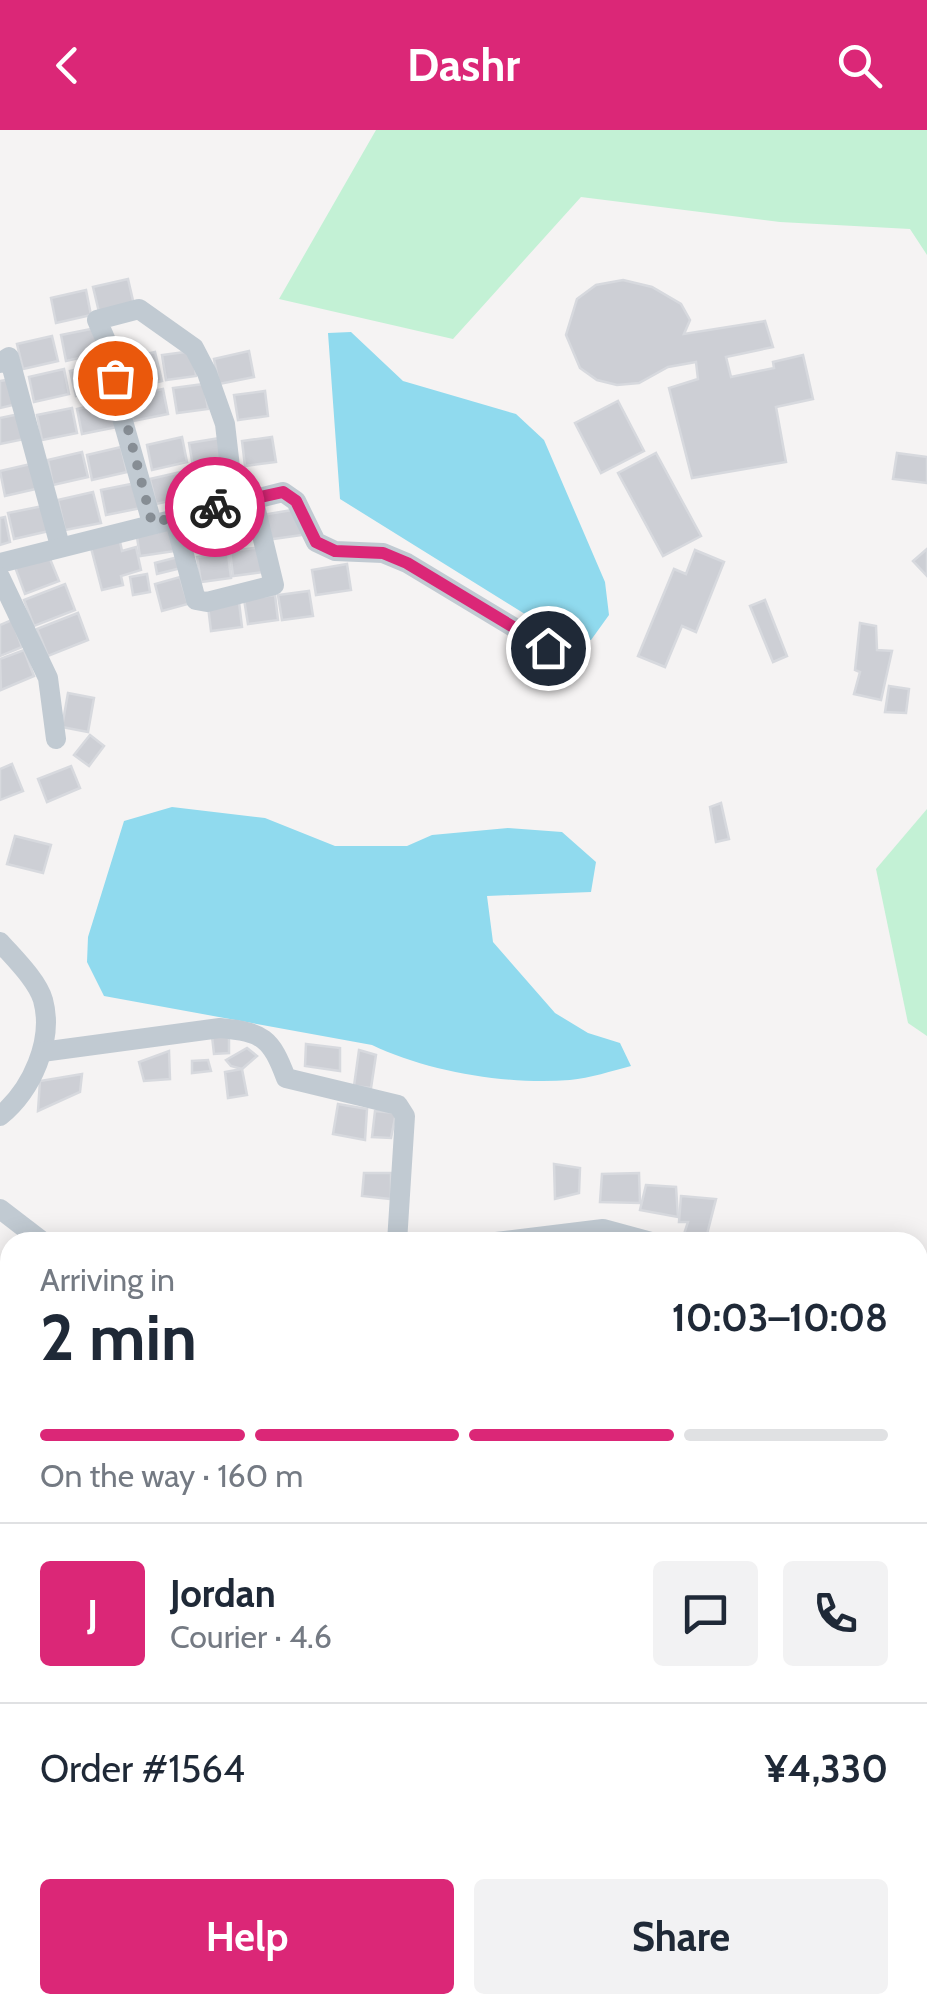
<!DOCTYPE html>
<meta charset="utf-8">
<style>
body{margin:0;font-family:Cabin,sans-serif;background:#f2f2f3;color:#1f2937;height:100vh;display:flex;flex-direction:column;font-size:38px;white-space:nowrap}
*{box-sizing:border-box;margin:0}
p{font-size:32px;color:#747a83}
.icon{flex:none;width:55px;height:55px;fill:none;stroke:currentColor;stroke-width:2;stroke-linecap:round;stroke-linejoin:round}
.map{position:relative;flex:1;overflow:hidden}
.drawer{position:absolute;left:0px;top:1102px;width:928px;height:782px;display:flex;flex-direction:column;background:#fff;border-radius:30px 30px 0 0;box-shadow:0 5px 25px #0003}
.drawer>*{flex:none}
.pin{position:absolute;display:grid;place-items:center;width:85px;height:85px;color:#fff;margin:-42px;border:5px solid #fff;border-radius:50%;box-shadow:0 2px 10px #0007}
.courier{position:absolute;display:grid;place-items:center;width:100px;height:100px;margin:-50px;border:8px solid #db2777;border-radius:50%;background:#fff;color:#222;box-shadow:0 2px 12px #0007}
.summary em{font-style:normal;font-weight:700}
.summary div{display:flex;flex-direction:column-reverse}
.summary{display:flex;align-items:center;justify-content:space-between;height:170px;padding:0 40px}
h1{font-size:65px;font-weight:700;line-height:75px}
.bar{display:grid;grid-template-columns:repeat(4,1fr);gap:15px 10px;align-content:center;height:120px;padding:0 40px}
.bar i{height:12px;border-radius:8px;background:#e0e1e3}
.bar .active{background:#db2777}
.bar p{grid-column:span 4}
.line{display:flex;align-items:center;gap:25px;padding:0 40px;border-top:2px solid #e0e1e3}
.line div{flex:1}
.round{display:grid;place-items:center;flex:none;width:105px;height:105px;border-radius:10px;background:#f2f2f3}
.button{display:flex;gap:20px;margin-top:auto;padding:20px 40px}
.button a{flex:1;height:115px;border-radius:10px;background:#db2777;color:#fff;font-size:40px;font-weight:700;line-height:115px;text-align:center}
.button a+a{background:#f2f2f3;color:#1f2937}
header{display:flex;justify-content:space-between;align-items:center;height:130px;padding:0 40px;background:#db2777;color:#fff;font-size:45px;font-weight:700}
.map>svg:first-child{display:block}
.green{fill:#c3f1d5}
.water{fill:#90daee}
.building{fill:#cdcfd5;stroke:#d7d9de;stroke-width:2.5}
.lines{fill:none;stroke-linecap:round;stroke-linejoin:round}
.minor{stroke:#c1cad2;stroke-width:20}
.done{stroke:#868d94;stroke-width:10;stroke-dasharray:0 18}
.route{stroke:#db2777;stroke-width:12}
</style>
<header><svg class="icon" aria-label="back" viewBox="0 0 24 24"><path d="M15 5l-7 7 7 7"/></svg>Dashr<svg class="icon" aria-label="search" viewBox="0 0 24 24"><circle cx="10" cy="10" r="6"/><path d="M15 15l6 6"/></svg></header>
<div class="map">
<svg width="927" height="1883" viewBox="0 0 927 1883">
<rect width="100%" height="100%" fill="#f5f3f3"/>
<g class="green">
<polygon points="376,0 927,0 927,125 910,99 780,92 581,67 453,209 279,169"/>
<polygon points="927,679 927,906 908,893 876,739"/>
<polygon points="927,1389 927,1883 506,1883 495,1875 918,1875 918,1415"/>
</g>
<g class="water">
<polygon points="351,202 403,251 516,284 544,310 605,452 609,485 591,510 565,509 340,369 328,203"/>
<path d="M172,677L265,688L335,716H407L432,705L508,698L562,702L596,732L591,762L487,766L493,812L555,883L588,903L620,913L631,936C612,941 590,948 570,950C508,955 428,942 372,915L104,866L87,832L88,807L124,691Z"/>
</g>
<g class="building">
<polygon points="128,149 134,175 99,182 93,157"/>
<polygon points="623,150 652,157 681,174 690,190 684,204 765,191 773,217 726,227 731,247 774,238 773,232 803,225 813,269 776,277 786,332 692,348 669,258 698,249 696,232 668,237 639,253 617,255 597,250 580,238 566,205 577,169 596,155"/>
<polygon points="86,160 91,185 56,193 51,168"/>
<polygon points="96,198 101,223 66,231 61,205"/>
<polygon points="52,206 58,231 23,239 17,214"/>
<polygon points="193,221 196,246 166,250 162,225"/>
<polygon points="249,221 254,247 219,254 214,229"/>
<polygon points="155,222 162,251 127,259 120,230"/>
<polygon points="105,233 111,258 76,266 70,241"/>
<polygon points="64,239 69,264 34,272 29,247"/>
<polygon points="12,249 17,274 0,278 0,251"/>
<polygon points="204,254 208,279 177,283 173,258"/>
<polygon points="163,259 168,284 133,291 128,266"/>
<polygon points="265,261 268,286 238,290 234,265"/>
<polygon points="112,271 117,297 82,304 77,279"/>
<polygon points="618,271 644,321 601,343 575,293"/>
<polygon points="72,278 77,303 42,310 37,285"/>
<polygon points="24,283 29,308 0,314 0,288"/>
<polygon points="182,307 187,332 152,340 147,315"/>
<polygon points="272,307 276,332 245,336 242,311"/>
<polygon points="220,308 224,333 193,337 189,313"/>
<polygon points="121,317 127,342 92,350 87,325"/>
<polygon points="82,322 88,347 53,355 48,330"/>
<polygon points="656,323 701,406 663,426 618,343"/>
<polygon points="897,323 927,327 927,353 893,349"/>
<polygon points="35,333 40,358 5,366 0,341"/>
<polygon points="226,339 229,363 198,368 195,343"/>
<polygon points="185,341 191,366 156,374 150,349"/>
<polygon points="136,353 141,378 106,385 101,360"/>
<polygon points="93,362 101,393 65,400 58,370"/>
<polygon points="43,376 49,401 14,409 8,383"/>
<polygon points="251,378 255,404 224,408 221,383"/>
<polygon points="298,379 302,405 266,410 262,385"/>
<polygon points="216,386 219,411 188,415 185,390"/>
<polygon points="5,387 10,412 0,415 0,388"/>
<polygon points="172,395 175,421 140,426 136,401"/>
<polygon points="119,407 122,421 136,417 141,440 121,446 123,455 102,460 90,414"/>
<polygon points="261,417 264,442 233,446 230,421"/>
<polygon points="927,419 927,446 913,431"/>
<polygon points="695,420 724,432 696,502 682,496 665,537 638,526 674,439 686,444"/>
<polygon points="228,423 231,448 201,452 197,427"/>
<polygon points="48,424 59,451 25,464 15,437"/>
<polygon points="178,427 181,438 157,444 155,433"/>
<polygon points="347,434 351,460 316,465 312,440"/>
<polygon points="147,444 150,462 133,465 130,447"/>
<polygon points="180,447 188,474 162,481 155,454"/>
<polygon points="65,454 75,480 34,496 24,470"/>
<polygon points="309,461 313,486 282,490 278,465"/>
<polygon points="275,465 278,490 248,494 244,469"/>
<polygon points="765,470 787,526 773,532 750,476"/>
<polygon points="239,472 242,497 211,501 208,476"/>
<polygon points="78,483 88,510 48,526 37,499"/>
<polygon points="12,490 22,517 0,526 0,495"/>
<polygon points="860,493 876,496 877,520 892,521 881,570 854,564 860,542 855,540"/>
<polygon points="24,520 34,546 1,560 0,529"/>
<polygon points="889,556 909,559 906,583 885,582"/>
<polygon points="68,563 94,568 88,602 62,597"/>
<polygon points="90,605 104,616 89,636 74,625"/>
<polygon points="12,634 23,661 0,670 0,639"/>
<polygon points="71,636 80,658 47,672 38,649"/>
<polygon points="721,673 729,709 716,712 710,677"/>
<polygon points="15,706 51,715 43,743 7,734"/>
<polygon points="229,904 229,923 214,924 212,906"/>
<polygon points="306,914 340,918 340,941 305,936"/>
<polygon points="247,918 257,926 242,939 231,936 226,930"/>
<polygon points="359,920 376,925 371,958 354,956"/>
<polygon points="169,921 170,949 144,951 139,932"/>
<polygon points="208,930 211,941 192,943 192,931"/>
<polygon points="242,939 247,965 228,968 225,942"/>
<polygon points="82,944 80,962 38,981 40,951"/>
<polygon points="338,974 367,979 365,1010 333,1004"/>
<polygon points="375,981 396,983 391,1008 372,1007"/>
<polygon points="554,1034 580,1038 579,1063 555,1069"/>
<polygon points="364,1043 391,1043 391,1069 362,1066"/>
<polygon points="639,1043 640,1073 600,1072 602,1044"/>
<polygon points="646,1055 676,1057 678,1087 640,1080"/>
<polygon points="681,1066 716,1069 705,1112 683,1107 688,1092 679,1092"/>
<polygon points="736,1104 761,1107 760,1112 732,1112"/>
<polygon points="918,1130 927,1131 927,1153 918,1152"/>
<polygon points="918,1192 927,1194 927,1219 918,1217"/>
<polygon points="10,1268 10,1305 8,1305 0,1289 0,1274"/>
<polygon points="363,1875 396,1875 396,1883 361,1883"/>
<polygon points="436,1875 475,1875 471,1883 433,1883"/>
</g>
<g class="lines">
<g class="minor">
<polyline points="0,233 9,227 60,416"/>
<polyline points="174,387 196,470 207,472 274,455 253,368"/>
<polyline points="152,393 117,270 113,227 97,190 139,179 194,218 207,243 225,294 234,372"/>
<polyline points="0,433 283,362 296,371 316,412 335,421 383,423 407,433 548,518"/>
<polyline points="0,447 48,548 56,609"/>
<path d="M0,812C14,828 37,850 43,870C54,910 32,960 0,986"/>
<path d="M42,922L220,898C263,902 271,908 286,948L398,975L405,986L397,1112"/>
<polyline points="0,1079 43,1112"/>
<polyline points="496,1112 603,1099 651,1112"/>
<polyline points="918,1167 927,1169"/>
<polyline points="0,1326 10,1321"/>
<polyline points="0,1634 10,1611"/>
</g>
</g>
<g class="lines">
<polyline class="done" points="115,248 152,393 215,377"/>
<polyline class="route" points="215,377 283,362 296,371 316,412 335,421 383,423 407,433 548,518"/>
</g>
</svg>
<div class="pin" style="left:115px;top:248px;background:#ea580c"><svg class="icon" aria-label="bag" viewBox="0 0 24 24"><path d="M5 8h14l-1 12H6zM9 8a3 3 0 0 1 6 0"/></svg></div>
<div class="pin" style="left:548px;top:518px;background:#1f2937"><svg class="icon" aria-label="home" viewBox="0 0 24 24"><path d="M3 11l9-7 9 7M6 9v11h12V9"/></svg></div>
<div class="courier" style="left:215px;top:377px"><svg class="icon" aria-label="bike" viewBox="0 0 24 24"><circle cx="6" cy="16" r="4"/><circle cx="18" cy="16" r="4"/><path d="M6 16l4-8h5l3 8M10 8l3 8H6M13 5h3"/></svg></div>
<section class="drawer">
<div class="summary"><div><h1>2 min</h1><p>Arriving in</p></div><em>10:03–10:08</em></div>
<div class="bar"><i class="active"></i><i class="active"></i><i class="active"></i><i></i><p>On the way · 160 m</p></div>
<div class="line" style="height:180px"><b class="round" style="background:#db2777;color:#fff">J</b><div><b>Jordan</b><p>Courier · 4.6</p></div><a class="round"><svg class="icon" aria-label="chat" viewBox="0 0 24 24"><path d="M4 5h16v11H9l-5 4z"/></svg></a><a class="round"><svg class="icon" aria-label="phone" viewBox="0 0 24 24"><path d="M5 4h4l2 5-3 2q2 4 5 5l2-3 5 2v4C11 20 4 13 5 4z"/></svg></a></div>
<div class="line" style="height:130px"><div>Order #1564</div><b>¥4,330</b></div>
<div class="button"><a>Help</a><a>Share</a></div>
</section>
</div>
